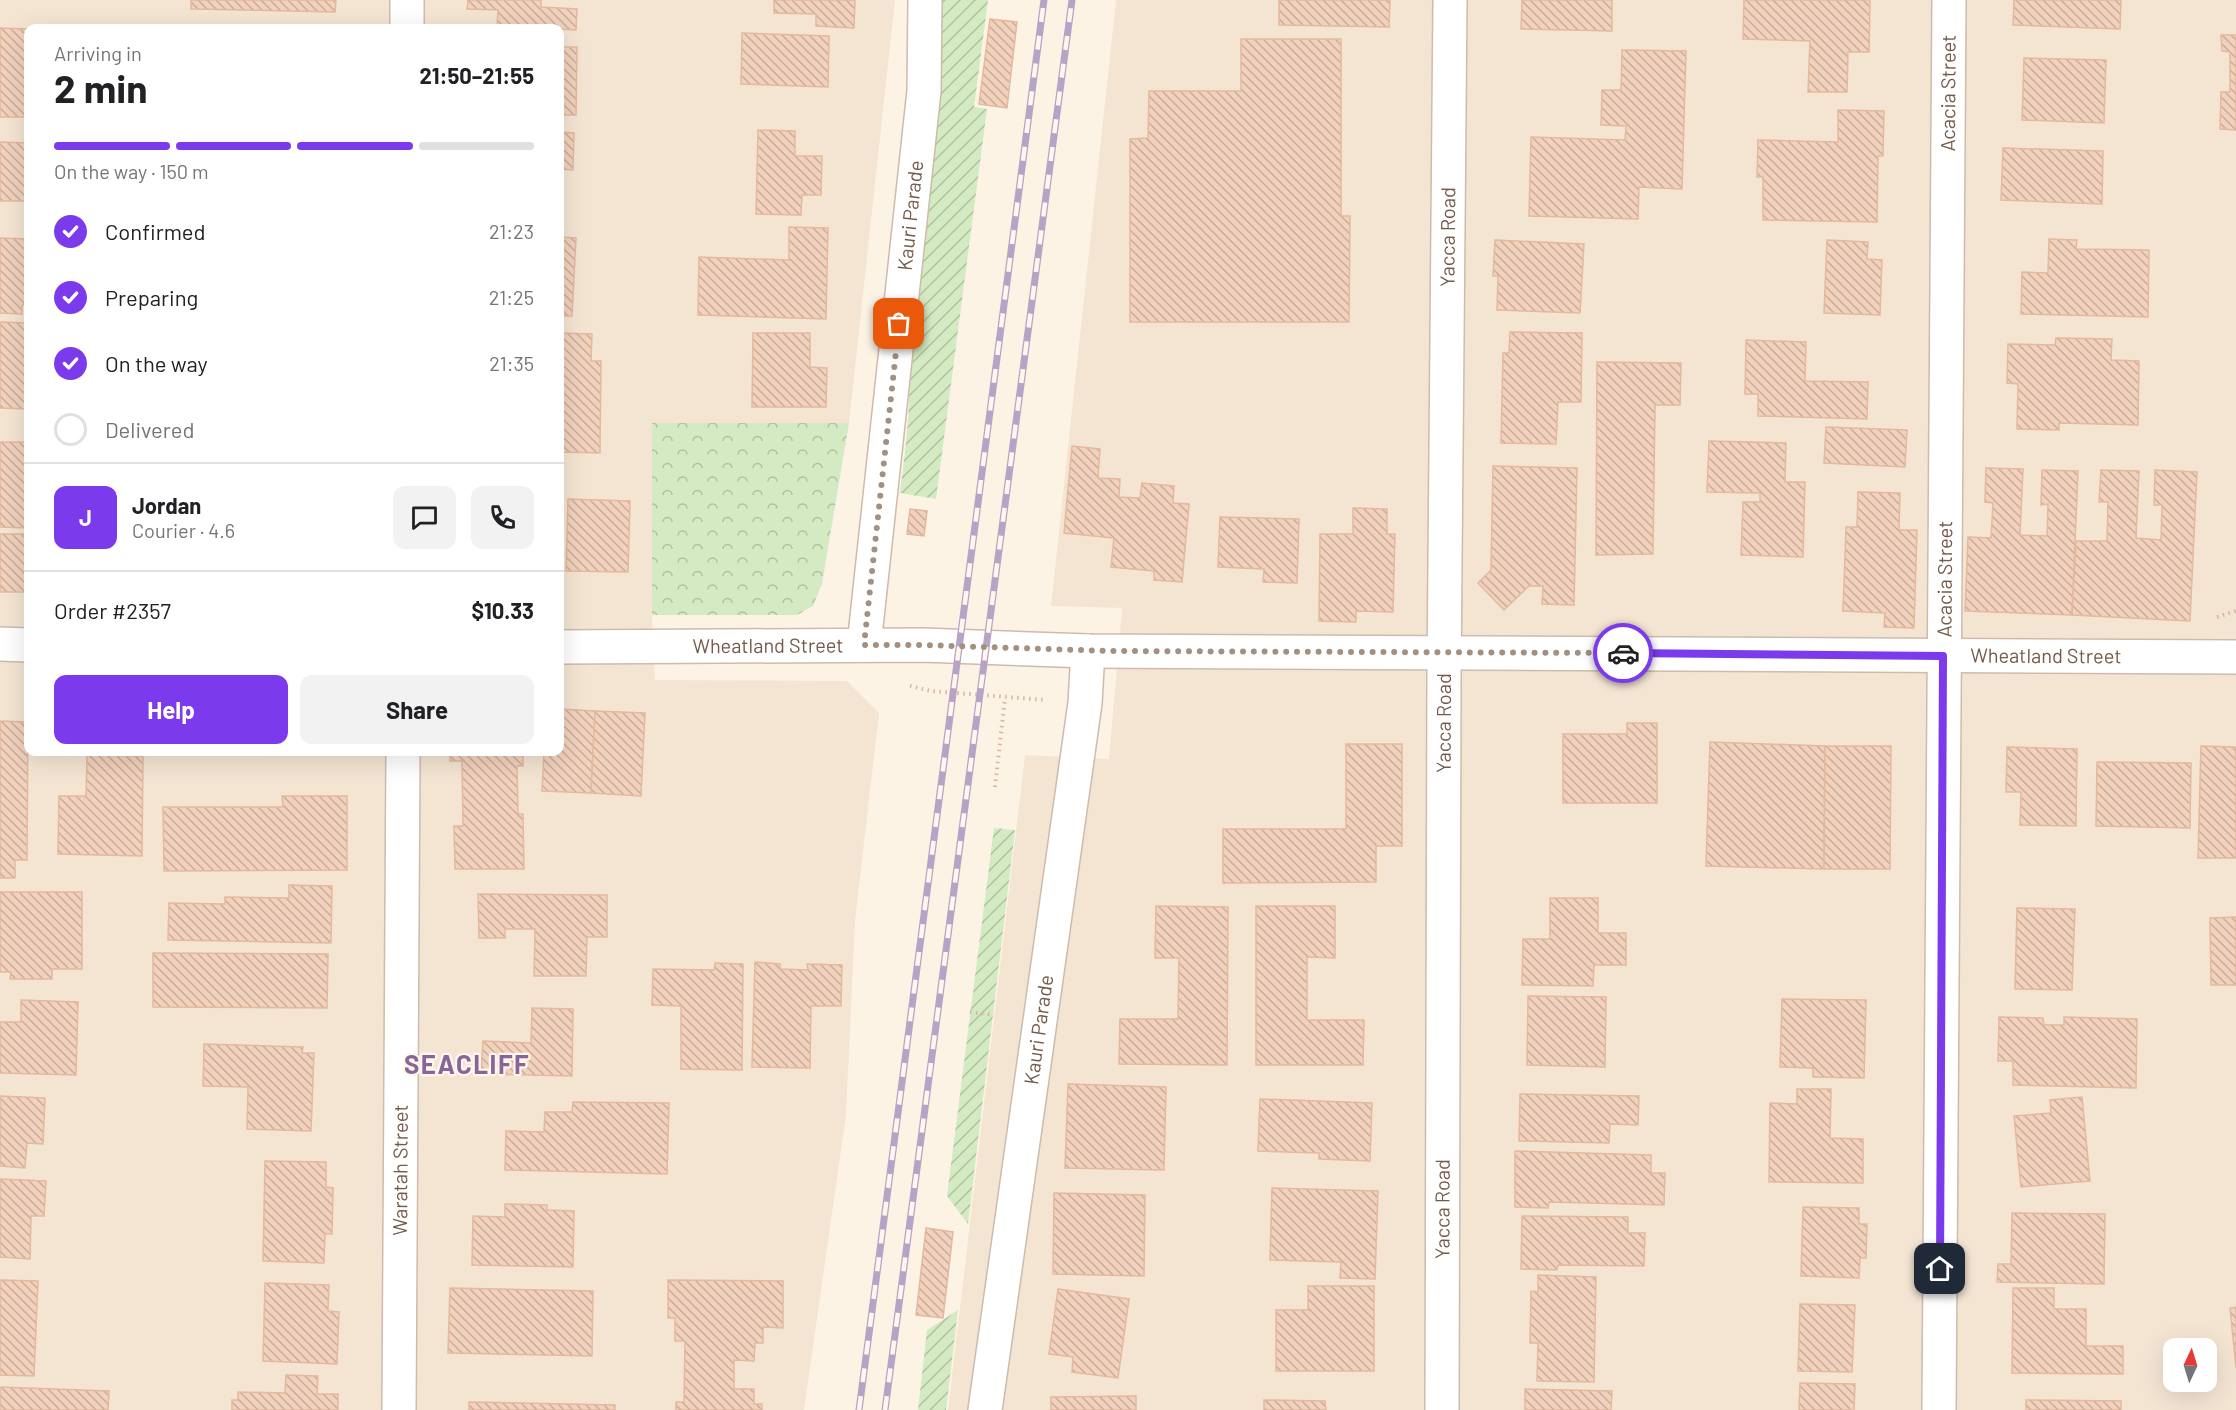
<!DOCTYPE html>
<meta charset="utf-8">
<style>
body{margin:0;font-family:Barlow,sans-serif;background:#f2f2f2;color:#202124;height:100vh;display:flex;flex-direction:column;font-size:22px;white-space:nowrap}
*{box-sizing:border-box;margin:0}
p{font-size:20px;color:#757577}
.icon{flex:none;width:33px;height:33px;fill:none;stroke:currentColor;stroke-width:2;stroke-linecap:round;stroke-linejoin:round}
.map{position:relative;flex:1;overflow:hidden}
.side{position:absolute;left:24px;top:24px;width:540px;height:732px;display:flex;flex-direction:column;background:#fff;border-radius:12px;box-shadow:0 6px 24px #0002}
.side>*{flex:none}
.needle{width:39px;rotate:4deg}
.controls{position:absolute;left:2163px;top:1338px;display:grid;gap:12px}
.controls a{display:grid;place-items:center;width:54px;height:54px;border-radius:12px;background:#fff;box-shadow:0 6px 24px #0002;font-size:30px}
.pin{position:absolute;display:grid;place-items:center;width:51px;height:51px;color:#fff;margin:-26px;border-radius:12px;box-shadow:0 3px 9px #0006}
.courier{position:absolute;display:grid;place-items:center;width:60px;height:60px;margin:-30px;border:4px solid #7c3aed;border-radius:50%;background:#fff;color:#222;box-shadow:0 2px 8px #0007}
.overview em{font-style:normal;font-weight:700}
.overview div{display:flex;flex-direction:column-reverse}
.overview{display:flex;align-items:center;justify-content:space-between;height:102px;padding:0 30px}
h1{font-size:39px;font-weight:700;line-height:45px}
.bar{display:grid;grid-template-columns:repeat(4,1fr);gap:9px 6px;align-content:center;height:72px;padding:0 30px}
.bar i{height:8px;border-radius:4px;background:#e0e0e0}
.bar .selected{background:#7c3aed}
.bar p{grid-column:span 4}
.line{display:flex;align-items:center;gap:15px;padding:0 30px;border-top:2px solid #e0e0e0}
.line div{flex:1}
.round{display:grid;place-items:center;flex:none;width:63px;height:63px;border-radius:12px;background:#f2f2f2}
ol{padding:0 30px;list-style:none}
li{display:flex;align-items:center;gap:18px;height:66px}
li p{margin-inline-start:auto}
li .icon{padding:6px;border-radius:50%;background:#7c3aed;color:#fff;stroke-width:4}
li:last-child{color:#757577}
li i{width:33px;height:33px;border:3px solid #e0e0e0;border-radius:50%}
.cta{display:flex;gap:12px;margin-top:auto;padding:12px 30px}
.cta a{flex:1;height:69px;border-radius:12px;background:#7c3aed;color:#fff;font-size:24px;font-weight:700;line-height:69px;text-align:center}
.cta a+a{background:#f2f2f2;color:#202124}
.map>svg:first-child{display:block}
.residential{fill:#f4e5d3;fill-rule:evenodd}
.park{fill:url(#park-crowns)}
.garden{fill:url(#garden-furrows)}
.building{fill:url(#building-back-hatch);stroke:#e4b99d;stroke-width:1.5}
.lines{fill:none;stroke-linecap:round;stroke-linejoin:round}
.street-casing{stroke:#cebbab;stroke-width:36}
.path{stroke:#d7b5a0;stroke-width:4;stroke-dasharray:1.5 4.5;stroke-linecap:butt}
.street{stroke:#fff;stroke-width:33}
.rail-casing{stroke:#b6a3c6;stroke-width:7}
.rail{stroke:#fff7eb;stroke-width:4.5;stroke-dasharray:14;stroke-linecap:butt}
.done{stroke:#a49080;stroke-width:6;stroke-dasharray:0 10.8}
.route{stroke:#7c3aed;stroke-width:8}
.labels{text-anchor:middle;stroke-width:4.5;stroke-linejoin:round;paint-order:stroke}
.street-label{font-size:20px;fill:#755a4a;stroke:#fff7eb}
.district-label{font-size:26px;font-weight:bold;letter-spacing:1.5px;fill:#886599;stroke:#fff7eb}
</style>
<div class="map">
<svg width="2236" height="1410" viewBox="0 0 2236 1410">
<defs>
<pattern id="park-crowns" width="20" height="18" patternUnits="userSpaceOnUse" patternTransform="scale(1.5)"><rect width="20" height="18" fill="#d3eac3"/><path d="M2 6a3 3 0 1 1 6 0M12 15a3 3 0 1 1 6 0" fill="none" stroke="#b0c1a0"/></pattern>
<pattern id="garden-furrows" width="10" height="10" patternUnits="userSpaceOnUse" patternTransform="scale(1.5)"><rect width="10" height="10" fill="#d3eac3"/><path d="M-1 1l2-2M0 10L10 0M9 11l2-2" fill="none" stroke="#b0c1a0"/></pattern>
<pattern id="building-back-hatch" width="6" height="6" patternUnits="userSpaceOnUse" patternTransform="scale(1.5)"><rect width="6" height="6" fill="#f2d2bd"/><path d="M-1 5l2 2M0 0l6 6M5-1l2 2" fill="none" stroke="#c9ad9c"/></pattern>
</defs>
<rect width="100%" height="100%" fill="#fcf3e5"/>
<g class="residential">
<path d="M0,0H895L849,423H652V614L655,680L847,681L879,713L855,921L846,1115L804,1410H0ZM28,28H560V752H28Z"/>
<path d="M1116,0H2236V1410H948L1025,755L1109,759L1122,608L1051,606ZM2174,1348H2206V1382H2174Z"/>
</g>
<polygon class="park" points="652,423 849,423 822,584 813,606 797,615 652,615"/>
<g class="garden">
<path d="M938,0H988L974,107L987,109L936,499L900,493C906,446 912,401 908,354Z"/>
<polygon points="994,828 1015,830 968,1224 947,1196"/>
<polygon points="958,1310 946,1410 918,1410 927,1330"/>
</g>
<g class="building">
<polygon points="191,0 336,0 335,12 191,9"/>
<polygon points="468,0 541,0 541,7 577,9 576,30 497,26 498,10 467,9"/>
<polygon points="774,0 855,0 854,28 816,26 816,14 774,13"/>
<polygon points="1279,0 1390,0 1389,27 1279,25"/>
<polygon points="1522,0 1612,0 1612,31 1521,29"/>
<polygon points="1744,0 1870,0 1869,52 1848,52 1847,92 1808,92 1810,41 1743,39"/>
<polygon points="2014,0 2121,0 2120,29 2013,25"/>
<polygon points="990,19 1017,22 1007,108 979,104"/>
<polygon points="0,28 28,29 28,117 0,117"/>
<polygon points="742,33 829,36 828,87 741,84"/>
<polygon points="2221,35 2236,35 2236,130 2220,129 2221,92 2230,92 2230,52 2222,51"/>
<polygon points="1241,39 1341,39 1341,216 1350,216 1349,322 1130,322 1130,139 1148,138 1149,91 1241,91"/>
<polygon points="560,47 577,47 576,115 560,115"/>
<polygon points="1622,50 1686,51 1682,189 1639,187 1638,219 1529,216 1531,137 1625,140 1626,126 1601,125 1602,90 1621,90"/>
<polygon points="2024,58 2106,60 2104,123 2022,120"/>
<polygon points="1838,110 1884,111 1883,156 1878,156 1877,222 1763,220 1763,177 1757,177 1758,140 1838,142"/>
<polygon points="758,130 795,131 795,156 822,156 821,195 802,195 801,215 756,214"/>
<polygon points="560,132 574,133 573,170 560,169"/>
<polygon points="0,142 28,143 28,201 0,201"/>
<polygon points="2003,148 2103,151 2102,204 2001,200"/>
<polygon points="789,227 828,228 826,319 698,315 699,257 789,260"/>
<polygon points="560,237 576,238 572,316 560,316"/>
<polygon points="0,238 28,239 28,305 22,305 22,314 0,313"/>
<polygon points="2049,239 2077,240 2076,249 2149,250 2148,317 2021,314 2022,272 2048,273"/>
<polygon points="1495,240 1584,244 1580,313 1497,310 1498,276 1493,276"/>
<polygon points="1827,240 1868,242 1867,259 1882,260 1880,315 1824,313"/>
<polygon points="0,322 28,323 28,409 0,408"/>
<polygon points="1510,332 1582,333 1581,402 1558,402 1556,444 1501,443 1503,353 1509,353"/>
<polygon points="560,333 592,334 591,361 601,361 600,453 560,452"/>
<polygon points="753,333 810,333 810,367 827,368 826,407 752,407"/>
<polygon points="2056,338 2112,339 2111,360 2139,361 2138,425 2059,423 2059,430 2017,429 2018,384 2007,383 2008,344 2055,345"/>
<polygon points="1746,340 1806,342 1805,381 1868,382 1867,419 1758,416 1758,394 1745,394"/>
<polygon points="1597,362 1681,363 1680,405 1655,405 1653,554 1596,555"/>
<polygon points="1826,427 1907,430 1905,467 1824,463"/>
<polygon points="1709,441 1786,443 1785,482 1805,482 1803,557 1741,555 1743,502 1760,502 1760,493 1707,492"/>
<polygon points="0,442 28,442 28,528 0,527"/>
<polygon points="1072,446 1100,449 1098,478 1120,479 1119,497 1140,498 1142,483 1174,486 1173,503 1189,504 1182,582 1154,580 1154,571 1111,567 1114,538 1064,533"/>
<polygon points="1493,466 1577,468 1574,605 1542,604 1543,586 1529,586 1504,610 1478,583 1491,570"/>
<polygon points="1986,468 2023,469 2020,535 2047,536 2048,504 2041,505 2042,470 2078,471 2072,615 1965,611 1968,537 1991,538 1993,503 1985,502"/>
<polygon points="2101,470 2139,471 2136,538 2161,540 2162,505 2154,505 2155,470 2197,472 2190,621 2072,615 2076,541 2107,541 2108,502 2099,502"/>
<polygon points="1858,492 1900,493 1899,530 1917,530 1914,628 1884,627 1885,613 1843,611 1846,527 1857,527"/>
<polygon points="568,499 630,501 628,572 566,571"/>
<polygon points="1353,508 1387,509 1387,534 1395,534 1393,612 1356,611 1356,622 1319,621 1320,534 1353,534"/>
<polygon points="910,509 927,511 924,536 907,534"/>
<polygon points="1220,517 1299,519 1297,583 1263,582 1264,569 1218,567"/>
<rect x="0" y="534" width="28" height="58"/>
<polygon points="560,709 595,711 591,793 542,791 544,752 560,752"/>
<polygon points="595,711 645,713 641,796 591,793"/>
<polygon points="0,721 28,722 27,860 15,860 15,878 0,878"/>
<polygon points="1627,723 1657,723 1657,803 1563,803 1563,734 1627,734"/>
<polygon points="1710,742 1825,746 1824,869 1706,866"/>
<polygon points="1346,744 1402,744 1402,846 1376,846 1376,882 1223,883 1223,829 1346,829"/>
<polygon points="1825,746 1891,746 1890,869 1824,869"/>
<polygon points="2201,746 2236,747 2236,858 2198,858"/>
<polygon points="2007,747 2077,749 2076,826 2020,825 2021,792 2006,792"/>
<polygon points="450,752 523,752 523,766 517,766 518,814 523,814 524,869 455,869 454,826 463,826 462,761 450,761"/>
<polygon points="87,755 143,756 142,856 58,854 59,796 86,796"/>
<polygon points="2097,762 2191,763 2190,828 2096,826"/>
<polygon points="282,796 347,796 347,870 164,871 163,807 283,807"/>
<polygon points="289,885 332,886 331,943 168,940 169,903 225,904 225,897 289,898"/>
<polygon points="0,892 82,892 82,969 52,969 52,979 10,979 11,972 0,972"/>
<polygon points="478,894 607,895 607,937 587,937 586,976 534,976 535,929 505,929 505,938 479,938"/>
<polygon points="1550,898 1598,898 1598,933 1626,933 1626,965 1594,965 1593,986 1522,985 1523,939 1550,939"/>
<polygon points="1156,906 1228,907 1227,1065 1119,1064 1120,1019 1178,1019 1179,958 1155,958"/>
<polygon points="1256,906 1335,906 1335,958 1307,957 1307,1020 1364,1020 1363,1065 1256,1065"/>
<polygon points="2017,908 2075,909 2072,990 2015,989"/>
<polygon points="2236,917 2236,985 2211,985 2210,918"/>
<polygon points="153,953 328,954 327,1008 153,1007"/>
<polygon points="755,962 780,964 780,969 808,970 807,964 842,965 841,1006 811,1006 810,1068 752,1067"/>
<polygon points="715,963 743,964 742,1070 681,1069 681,1006 652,1005 653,969 714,970"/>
<polygon points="1528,996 1606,997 1605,1067 1527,1065"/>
<polygon points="1782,999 1866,1000 1864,1078 1813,1077 1813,1068 1780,1067"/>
<polygon points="21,1000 78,1002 76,1075 0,1073 0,1022 21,1022"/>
<polygon points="532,1008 573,1009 572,1076 481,1074 483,1041 531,1043"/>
<polygon points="1999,1017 2043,1018 2044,1025 2064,1025 2064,1017 2137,1019 2136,1088 2013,1085 2013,1061 1998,1061"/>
<polygon points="204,1044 303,1047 302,1053 314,1053 311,1131 247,1129 248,1087 203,1086"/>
<polygon points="1068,1084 1166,1087 1164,1170 1065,1168"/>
<polygon points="1797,1089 1831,1089 1830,1138 1863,1139 1863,1183 1769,1182 1770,1103 1797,1104"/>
<polygon points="1520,1094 1639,1096 1638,1125 1610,1124 1609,1143 1519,1141"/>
<polygon points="0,1096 45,1098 43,1144 27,1143 25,1168 0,1166"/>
<polygon points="2082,1097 2090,1181 2021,1187 2014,1116 2051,1113 2050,1100"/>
<polygon points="1260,1099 1372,1103 1370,1161 1319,1159 1319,1153 1258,1151"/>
<polygon points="573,1102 669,1103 667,1174 505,1170 506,1131 544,1132 545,1112 572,1112"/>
<polygon points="1515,1151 1651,1155 1651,1173 1665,1173 1664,1205 1549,1202 1548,1208 1515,1207"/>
<polygon points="265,1161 326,1162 326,1187 333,1188 332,1234 325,1234 324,1263 263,1261"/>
<polygon points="0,1179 46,1181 44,1216 31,1216 30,1259 0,1257"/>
<polygon points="1272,1188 1378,1191 1375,1279 1340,1278 1341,1262 1270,1260"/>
<polygon points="1054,1193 1145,1195 1144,1276 1053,1274"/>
<polygon points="505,1204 547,1205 547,1210 574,1211 573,1267 472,1265 473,1216 505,1217"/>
<polygon points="1803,1207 1859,1208 1859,1224 1867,1224 1866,1258 1860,1258 1859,1278 1801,1276"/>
<polygon points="2012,1213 2105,1214 2104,1284 1997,1282 1998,1264 2011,1264"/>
<polygon points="1522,1216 1628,1217 1628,1233 1645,1233 1644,1266 1558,1265 1557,1270 1521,1269"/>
<polygon points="926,1228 953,1232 943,1318 916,1315"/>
<polygon points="1538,1275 1596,1277 1594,1382 1537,1381 1538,1343 1530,1343 1531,1291 1538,1292"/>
<polygon points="0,1280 38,1281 34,1376 0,1375"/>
<polygon points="668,1280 783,1281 783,1328 763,1327 763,1343 755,1343 754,1361 734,1360 734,1389 754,1389 754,1404 762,1404 762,1410 676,1410 676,1402 684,1402 685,1341 675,1341 675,1318 668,1318"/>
<polygon points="265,1283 329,1285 328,1311 339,1312 337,1364 263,1361"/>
<polygon points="1308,1286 1374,1286 1374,1371 1276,1371 1276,1310 1308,1310"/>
<polygon points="450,1288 593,1291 592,1356 448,1353"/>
<polygon points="2013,1288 2054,1288 2054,1309 2086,1309 2086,1346 2123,1346 2123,1374 2012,1373"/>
<polygon points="1058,1289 1129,1299 1118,1378 1072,1372 1073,1357 1049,1354"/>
<polygon points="1800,1304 1855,1305 1852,1372 1798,1371"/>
<polygon points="2236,1307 2236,1368 2230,1308"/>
<polygon points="286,1375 318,1376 317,1394 338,1394 338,1410 232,1410 232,1400 238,1400 238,1392 285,1393"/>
<polygon points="1800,1383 1855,1384 1854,1410 1799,1410"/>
<polygon points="0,1387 109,1391 108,1410 0,1410"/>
<polygon points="1525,1389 1612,1391 1611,1410 1525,1410"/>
<polygon points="1136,1396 1136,1410 1051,1410 1051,1397"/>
<polygon points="1264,1400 1325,1401 1326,1410 1264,1410"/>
<polygon points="2026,1400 2121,1401 2121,1410 2026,1410"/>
<polygon points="469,1402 615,1405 615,1410 469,1410"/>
</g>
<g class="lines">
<defs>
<g id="street">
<polyline points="407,28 407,0"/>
<polyline points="0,644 28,645"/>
<path id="s1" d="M864,645L924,91L925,0"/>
<path id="s2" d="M560,647L922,645L1088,651L2236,657"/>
<path id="s3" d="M399,1410L403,752"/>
<path id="s4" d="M985,1410L1085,703L1088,651"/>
<path id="s5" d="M1442,1410L1444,676L1450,0"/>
<path id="s6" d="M1939,1410L1949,0"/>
</g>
</defs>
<use href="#street" class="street-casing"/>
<g class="path">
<polyline points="2217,617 2236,611"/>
<polyline points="910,686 931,691 1046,700"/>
<polyline points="995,787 1005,698"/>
<polyline points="970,1012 994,1015"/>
</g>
<use href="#street" class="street"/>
<defs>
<g id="rail">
<polyline points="859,1410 1044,0"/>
<polyline points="885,1410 1072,0"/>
</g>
</defs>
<use href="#rail" class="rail-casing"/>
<use href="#rail" class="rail"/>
</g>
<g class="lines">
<polyline class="done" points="899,324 864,645 922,645 1110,651 1623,653"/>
<polyline class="route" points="1623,653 1943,656 1940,1269"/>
</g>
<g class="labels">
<g class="street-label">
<text dy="7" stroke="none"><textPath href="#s6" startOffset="1317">Acacia Street</textPath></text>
<text dy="7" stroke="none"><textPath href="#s1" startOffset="432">Kauri Parade</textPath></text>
<text dy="7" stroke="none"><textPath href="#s5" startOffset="1173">Yacca Road</textPath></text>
<text dy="7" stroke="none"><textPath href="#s6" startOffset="831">Acacia Street</textPath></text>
<text dy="7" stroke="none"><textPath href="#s2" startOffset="208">Wheatland Street</textPath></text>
<text dy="7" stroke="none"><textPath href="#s2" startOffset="1486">Wheatland Street</textPath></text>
<text dy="7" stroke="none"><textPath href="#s5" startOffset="687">Yacca Road</textPath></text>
<text dy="7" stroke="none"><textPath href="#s4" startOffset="384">Kauri Parade</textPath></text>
<text dy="7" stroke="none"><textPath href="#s3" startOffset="240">Waratah Street</textPath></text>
<text dy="7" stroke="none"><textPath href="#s5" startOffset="201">Yacca Road</textPath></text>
</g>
<g class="district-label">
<text x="467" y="1074">SEACLIFF</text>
</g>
</g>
</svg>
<div class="controls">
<a><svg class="needle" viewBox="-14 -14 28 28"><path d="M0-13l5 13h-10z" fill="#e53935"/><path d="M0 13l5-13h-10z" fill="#757577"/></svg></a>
</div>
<div class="pin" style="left:899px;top:324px;background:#ea580c"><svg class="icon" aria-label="bag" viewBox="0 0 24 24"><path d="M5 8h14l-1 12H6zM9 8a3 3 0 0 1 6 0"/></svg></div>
<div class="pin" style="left:1940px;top:1269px;background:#1f2937"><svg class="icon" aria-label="home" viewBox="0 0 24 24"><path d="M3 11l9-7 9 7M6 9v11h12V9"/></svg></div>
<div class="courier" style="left:1623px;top:653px"><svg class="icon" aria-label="car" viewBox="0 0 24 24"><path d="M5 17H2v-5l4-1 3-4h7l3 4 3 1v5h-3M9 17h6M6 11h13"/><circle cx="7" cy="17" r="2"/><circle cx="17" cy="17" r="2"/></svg></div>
<section class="side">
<div class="overview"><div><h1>2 min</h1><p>Arriving in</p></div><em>21:50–21:55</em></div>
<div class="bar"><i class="selected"></i><i class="selected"></i><i class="selected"></i><i></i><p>On the way · 150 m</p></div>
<ol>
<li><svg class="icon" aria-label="check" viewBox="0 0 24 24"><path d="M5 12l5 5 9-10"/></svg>Confirmed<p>21:23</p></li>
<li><svg class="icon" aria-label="check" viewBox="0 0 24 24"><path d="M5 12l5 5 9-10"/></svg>Preparing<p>21:25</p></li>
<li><svg class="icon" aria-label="check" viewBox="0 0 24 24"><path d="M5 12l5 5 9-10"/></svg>On the way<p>21:35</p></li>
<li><i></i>Delivered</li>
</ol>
<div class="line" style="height:108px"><b class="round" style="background:#7c3aed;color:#fff">J</b><div><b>Jordan</b><p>Courier · 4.6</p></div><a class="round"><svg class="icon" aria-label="chat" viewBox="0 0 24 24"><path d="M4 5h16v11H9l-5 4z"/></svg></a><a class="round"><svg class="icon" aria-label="phone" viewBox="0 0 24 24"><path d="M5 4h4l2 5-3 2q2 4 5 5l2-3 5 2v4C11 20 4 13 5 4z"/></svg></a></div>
<div class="line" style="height:78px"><div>Order #2357</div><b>$10.33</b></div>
<div class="cta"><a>Help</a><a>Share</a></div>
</section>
</div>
